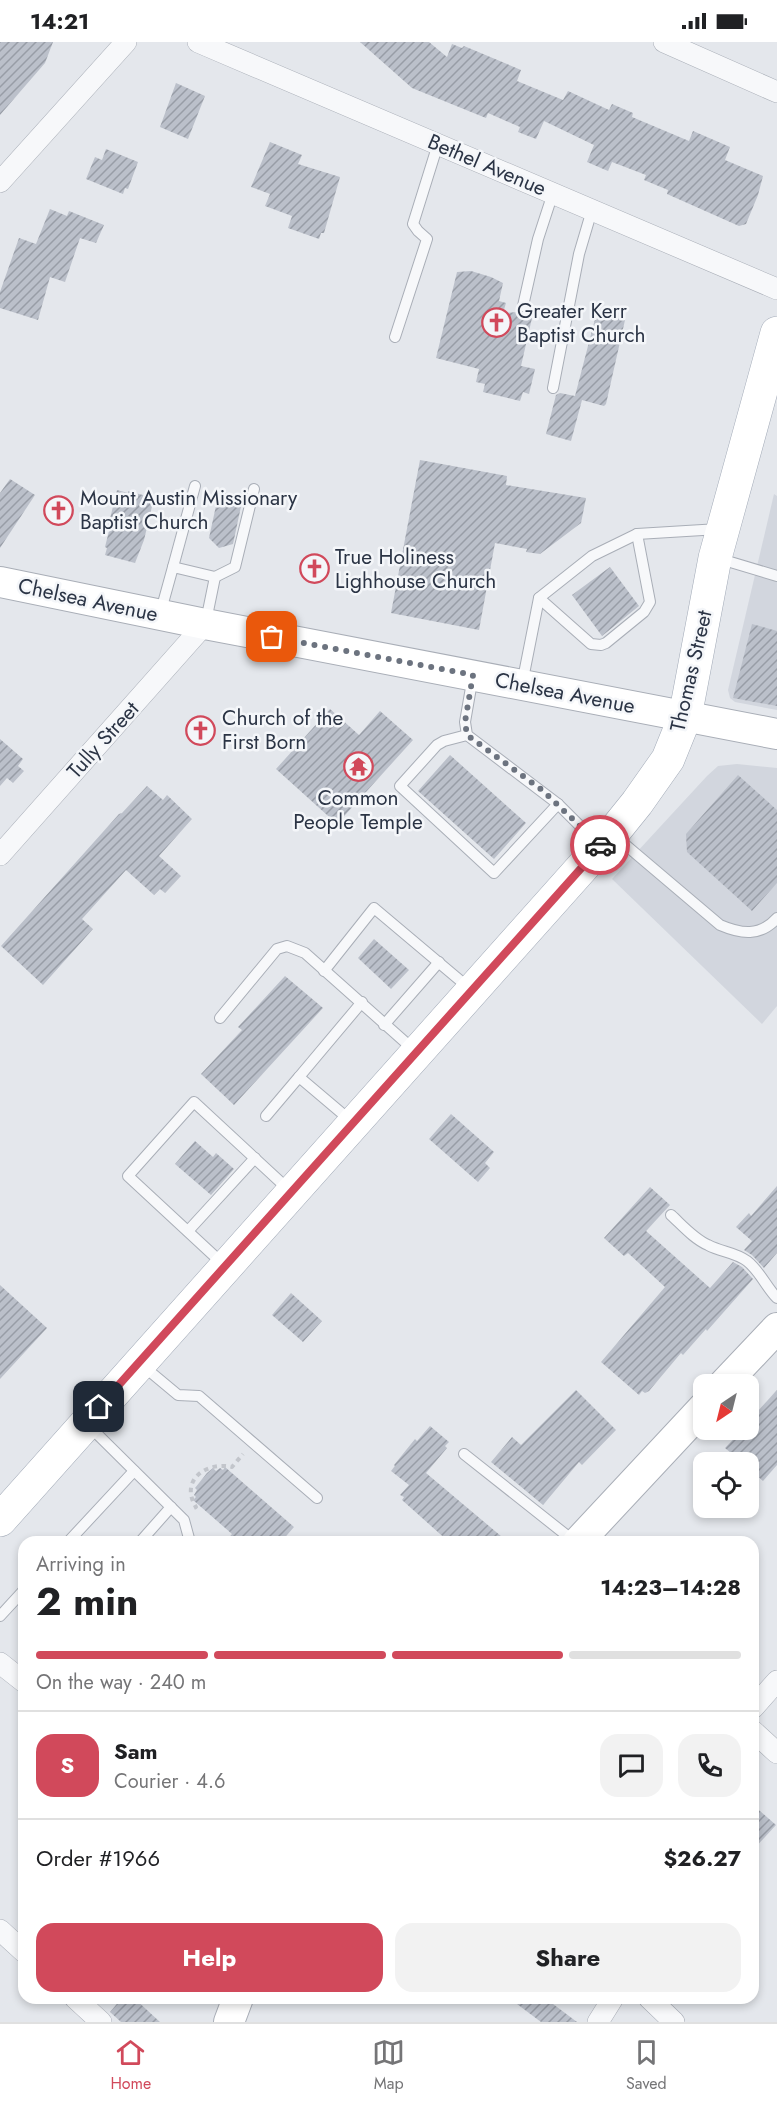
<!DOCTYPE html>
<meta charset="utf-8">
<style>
body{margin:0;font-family:Jost,sans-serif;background:#f2f2f2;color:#202124;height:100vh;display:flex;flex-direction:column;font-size:22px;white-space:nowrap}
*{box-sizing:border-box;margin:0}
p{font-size:20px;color:#757577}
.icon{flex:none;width:33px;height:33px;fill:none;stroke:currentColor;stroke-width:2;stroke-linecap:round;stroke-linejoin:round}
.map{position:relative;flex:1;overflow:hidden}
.panel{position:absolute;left:18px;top:1494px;width:741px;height:468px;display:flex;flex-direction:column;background:#fff;border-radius:18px;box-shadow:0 3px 9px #0003}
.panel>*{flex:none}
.needle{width:39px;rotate:215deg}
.buttons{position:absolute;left:693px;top:1332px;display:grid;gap:12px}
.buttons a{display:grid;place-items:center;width:66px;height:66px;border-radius:12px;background:#fff;box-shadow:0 3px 9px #0003;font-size:30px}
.pin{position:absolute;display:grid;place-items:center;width:51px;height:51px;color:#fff;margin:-26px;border-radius:12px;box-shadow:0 3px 9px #0006}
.courier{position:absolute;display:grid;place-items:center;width:60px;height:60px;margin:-30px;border:4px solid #d1495b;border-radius:50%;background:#fff;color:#222;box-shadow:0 2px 8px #0007}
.headline em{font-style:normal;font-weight:700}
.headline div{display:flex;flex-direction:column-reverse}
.headline{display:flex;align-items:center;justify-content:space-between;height:102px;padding:0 18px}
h1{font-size:39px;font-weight:700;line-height:45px}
.bar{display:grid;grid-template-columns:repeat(4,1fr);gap:9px 6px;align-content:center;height:72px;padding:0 18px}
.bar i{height:8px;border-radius:4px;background:#e0e0e0}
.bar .current{background:#d1495b}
.bar p{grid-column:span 4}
.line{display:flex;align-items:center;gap:15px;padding:0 18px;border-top:2px solid #e0e0e0}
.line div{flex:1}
.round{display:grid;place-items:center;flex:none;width:63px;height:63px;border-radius:18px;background:#f2f2f2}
.button{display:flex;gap:12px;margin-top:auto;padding:12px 18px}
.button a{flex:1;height:69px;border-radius:18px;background:#d1495b;color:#fff;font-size:24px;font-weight:700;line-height:69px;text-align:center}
.button a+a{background:#f2f2f2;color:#202124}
.status{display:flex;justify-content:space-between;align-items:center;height:42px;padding:0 30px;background:#fff;direction:ltr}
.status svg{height:16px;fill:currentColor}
.dock{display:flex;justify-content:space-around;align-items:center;height:84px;border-top:2px solid #e0e0e0;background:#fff;font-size:16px;color:#757577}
.dock a{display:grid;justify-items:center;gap:3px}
.dock .current{color:#d1495b}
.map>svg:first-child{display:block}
.built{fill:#d2d6de}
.building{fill:url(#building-hatch)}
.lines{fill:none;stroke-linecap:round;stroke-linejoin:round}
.lane-casing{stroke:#a9aeb7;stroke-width:12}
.street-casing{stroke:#a9aeb7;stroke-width:22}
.secondary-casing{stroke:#a9aeb7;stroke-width:32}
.primary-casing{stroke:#a3abb8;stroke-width:34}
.path{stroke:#c2c5cb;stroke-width:4;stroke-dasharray:4.5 4.5;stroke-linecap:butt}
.lane{stroke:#f7f8fa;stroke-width:10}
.street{stroke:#f7f8fa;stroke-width:21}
.secondary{stroke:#fff;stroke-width:30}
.primary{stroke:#fff;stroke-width:33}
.done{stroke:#6c737f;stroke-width:6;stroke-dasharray:0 10.8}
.route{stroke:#d1495b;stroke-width:8}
.labels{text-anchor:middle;stroke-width:5;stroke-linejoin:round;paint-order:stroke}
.street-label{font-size:21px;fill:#2b3445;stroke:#f4f6f9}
.poi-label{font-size:21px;fill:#2b3445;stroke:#f4f6f9;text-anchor:start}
</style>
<div class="status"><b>14:21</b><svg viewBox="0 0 49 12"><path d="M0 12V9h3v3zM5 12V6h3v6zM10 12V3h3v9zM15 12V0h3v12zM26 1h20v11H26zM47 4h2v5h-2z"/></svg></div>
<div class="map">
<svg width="777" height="1980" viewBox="0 0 777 1980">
<defs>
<pattern id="building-hatch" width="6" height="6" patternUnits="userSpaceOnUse" patternTransform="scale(1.5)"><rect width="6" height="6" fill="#bbc0ca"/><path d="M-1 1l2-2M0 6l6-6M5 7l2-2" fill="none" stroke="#989da6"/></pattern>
</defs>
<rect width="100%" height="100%" fill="#e4e7ec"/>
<g class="built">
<polygon points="774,452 777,454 777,668 735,660 730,656 728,648"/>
<polygon points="737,722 777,726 777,964 762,982 612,837 707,734 718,724"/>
</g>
<g class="building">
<polygon points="0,0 53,0 45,21 0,73"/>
<polygon points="360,0 429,0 447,15 452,2 462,6 464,4 521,28 517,39 563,58 568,49 609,68 612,62 633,71 632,75 689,99 693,89 730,105 725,118 763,134 758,153 746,182 739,184 667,152 668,148 644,138 646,133 612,120 608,129 587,120 594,103 544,79 536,97 518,90 520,85 488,71 486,76 476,72 412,46"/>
<polygon points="176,41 205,54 188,97 160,85"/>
<polygon points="270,100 302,113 298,122 340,135 324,191 321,191 319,197 288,186 292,174 265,164 270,152 251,145"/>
<polygon points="106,107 138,120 128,147 125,146 123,152 86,137 95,115 102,118"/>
<polygon points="50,167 67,174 69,169 104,183 96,201 80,196 65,240 50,235 38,278 0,266 0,250 19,196 36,202"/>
<polygon points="471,229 491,235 503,241 499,259 506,261 503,271 518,270 532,276 521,324 535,327 529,352 523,350 520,359 483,350 485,342 476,340 479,327 436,316 457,230"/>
<polygon points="599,272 625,278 606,362 604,364 582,358 571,399 546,392 556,353 560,351 575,354 595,277 597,278"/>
<polygon points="420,418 507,434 506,443 586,456 581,481 540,512 526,510 527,507 495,501 479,588 391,571"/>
<polygon points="10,437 35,453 0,506 0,451"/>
<polygon points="117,448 128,451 128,449 154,456 144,498 135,521 105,513 107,506 105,505 109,489 107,489"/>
<polygon points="219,450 243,455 233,502 219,506 209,496"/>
<polygon points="610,525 639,564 602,594 572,553"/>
<polygon points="752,582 777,589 777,664 733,656"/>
<polygon points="330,667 359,693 380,669 413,698 337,782 276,727"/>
<polygon points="0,697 23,717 18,724 24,729 13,741 7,736 0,744"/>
<polygon points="450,713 526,781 494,817 418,749"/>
<polygon points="738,733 777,768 777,841 752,869 687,810 686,792"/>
<polygon points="147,744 163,758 167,753 192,777 159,814 181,834 165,851 160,847 154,853 126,828 82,877 93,887 43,943 1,904 119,772 122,771"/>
<polygon points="374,897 409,928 391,947 358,916"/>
<polygon points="285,934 323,966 234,1063 201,1032 242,988 238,985"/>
<polygon points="451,1072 494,1110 485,1121 490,1126 478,1140 429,1097"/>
<polygon points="195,1099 213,1115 216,1111 234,1127 211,1153 175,1122"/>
<polygon points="777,1144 777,1211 764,1226 752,1213 744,1208 752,1199 736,1185 749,1171 751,1174"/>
<polygon points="650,1145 670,1163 646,1189 710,1246 733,1220 742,1225 753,1237 707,1289 706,1287 683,1313 681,1311 649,1349 645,1351 642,1349 639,1353 601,1320 665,1245 628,1211 624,1214 604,1196"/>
<polygon points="0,1243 47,1286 0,1337"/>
<polygon points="291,1251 322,1279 303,1300 272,1273"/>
<polygon points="576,1348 616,1388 582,1423 579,1420 543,1463 491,1420 512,1395 521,1403"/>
<polygon points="777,1348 777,1423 763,1439 748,1426 748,1420 742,1420 725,1406 742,1388 748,1388 748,1380"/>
<polygon points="430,1384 449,1400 445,1404 447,1406 426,1431 508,1500 449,1500 402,1458 404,1455 400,1453 409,1443 391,1429 395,1424 394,1423 415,1397 417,1399"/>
<polygon points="225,1425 294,1485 281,1500 225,1500 232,1492 193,1458 196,1455 194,1453 197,1448 195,1446 207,1431 213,1426 216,1429 220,1426 223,1428"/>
<polygon points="753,1763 776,1783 753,1808"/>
<polygon points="122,1956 134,1956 160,1980 121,1980 110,1970"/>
<polygon points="509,1956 545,1956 577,1980 541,1980"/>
</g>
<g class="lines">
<defs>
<g id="lane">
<polyline points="523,264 538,197 553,151"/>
<polyline points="395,295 427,197 418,189 413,182 438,102"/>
<polyline points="553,346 579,212 592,168"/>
<polyline points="717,516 777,534"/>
<polyline points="173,525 195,444"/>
<polyline points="215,535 235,525 254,447"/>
<polyline points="539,556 591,602 601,603 606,601 644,570 650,560 637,492"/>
<polyline points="160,572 173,525 215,535 206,579"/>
<polyline points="473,634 465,680 467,693 558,762 598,802"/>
<polyline points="522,642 539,556 592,514 637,492 719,487"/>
<polyline points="467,693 444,699 437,703 400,744 494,831 558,762"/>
<path d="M615,794L720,883C741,892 760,895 777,876"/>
<polyline points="324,929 374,866 469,946"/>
<polyline points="220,976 277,907 287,904 305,911 414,1008"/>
<polyline points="384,983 439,920"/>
<polyline points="299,1035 362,960"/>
<polyline points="266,1074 299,1035 351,1079"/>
<path d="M671,1173C682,1183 694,1197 708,1203C721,1210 735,1210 747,1219C760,1229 766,1245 777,1256"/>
<polyline points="188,1189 255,1116"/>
<polyline points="224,1223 128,1134 194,1060 289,1148"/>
<polyline points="142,1323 178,1353 199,1354 317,1456"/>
<polyline points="88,1383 184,1478 190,1500"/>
<polyline points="464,1412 575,1500"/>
<polyline points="68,1500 134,1429"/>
<polyline points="140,1500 171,1465"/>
<polyline points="0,1574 24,1548"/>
</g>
<g id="street">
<polyline points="198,0 777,247"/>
<polyline points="664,0 777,50"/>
<polyline points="0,140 126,0"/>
<polyline points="0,813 205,582"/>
<polyline points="0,1621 24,1640"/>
<polyline points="753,1666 777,1639"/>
<polyline points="753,1689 777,1711"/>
<polyline points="0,1888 24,1910"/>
<polyline points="75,1956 101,1980"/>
<polyline points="649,1956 674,1980"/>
<polyline points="598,1980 613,1956"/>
</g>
<g id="secondary">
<polyline points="0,540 205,582 777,692"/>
<polyline points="724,1342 777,1286"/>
<polyline points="578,1500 704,1365"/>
<polyline points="229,1980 238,1956"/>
</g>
<polyline id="primary" points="0,1478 612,792 637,761 668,717 685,675 715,516 777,291"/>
</defs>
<use href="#lane" class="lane-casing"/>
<use href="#street" class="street-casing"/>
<use href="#secondary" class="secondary-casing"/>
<use href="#primary" class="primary-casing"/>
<path class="path" d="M194,1466L196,1465C179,1438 207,1419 232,1425L243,1412"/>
<use href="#lane" class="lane"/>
<use href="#street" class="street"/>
<use href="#secondary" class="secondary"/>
<use href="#primary" class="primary"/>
</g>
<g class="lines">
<polyline class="done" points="272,595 473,633 465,680 467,693 542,748 600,803"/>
<polyline class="route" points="99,1365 601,804 600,803"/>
</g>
<defs>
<symbol id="church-ring" viewBox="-11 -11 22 22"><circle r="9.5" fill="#f4f6f9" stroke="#d1495b" stroke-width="1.5"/><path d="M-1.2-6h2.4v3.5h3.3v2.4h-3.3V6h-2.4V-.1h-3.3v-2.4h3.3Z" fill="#d1495b"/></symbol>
<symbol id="temple-ring" viewBox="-11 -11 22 22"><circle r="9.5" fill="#f4f6f9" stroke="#d1495b" stroke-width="1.5"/><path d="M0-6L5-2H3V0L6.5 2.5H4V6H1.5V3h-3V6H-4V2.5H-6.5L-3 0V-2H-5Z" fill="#d1495b"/></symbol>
</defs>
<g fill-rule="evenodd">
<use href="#church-ring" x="480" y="264" width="33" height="33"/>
<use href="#church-ring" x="42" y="452" width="33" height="33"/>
<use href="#church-ring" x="298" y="510" width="33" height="33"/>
<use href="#church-ring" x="184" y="672" width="33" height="33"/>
<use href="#temple-ring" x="342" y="708" width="33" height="33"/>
</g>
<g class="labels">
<g class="street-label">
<text transform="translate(487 123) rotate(23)" y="7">Bethel Avenue</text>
<text transform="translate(88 558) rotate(12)" y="7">Chelsea Avenue</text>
<text transform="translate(691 629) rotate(-77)" y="7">Thomas Street</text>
<text transform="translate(565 651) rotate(11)" y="7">Chelsea Avenue</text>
<text transform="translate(103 698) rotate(-48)" y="7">Tully Street</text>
</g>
<g class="poi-label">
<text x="517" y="276">Greater Kerr<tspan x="517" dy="24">Baptist Church</tspan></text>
<text x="80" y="463">Mount Austin Missionary<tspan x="80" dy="24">Baptist Church</tspan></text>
<text x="335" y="522">True Holiness<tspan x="335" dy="24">Lighhouse Church</tspan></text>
<text x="222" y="683">Church of the<tspan x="222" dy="24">First Born</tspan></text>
<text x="358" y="763" text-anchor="middle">Common<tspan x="358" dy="24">People Temple</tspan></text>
</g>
</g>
</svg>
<div class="buttons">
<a><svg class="needle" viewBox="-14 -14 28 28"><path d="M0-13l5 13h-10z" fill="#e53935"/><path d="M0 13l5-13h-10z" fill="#757577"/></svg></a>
<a><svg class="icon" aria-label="locate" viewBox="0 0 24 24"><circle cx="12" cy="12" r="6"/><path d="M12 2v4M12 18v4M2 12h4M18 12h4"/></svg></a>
</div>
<div class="pin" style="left:272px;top:595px;background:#ea580c"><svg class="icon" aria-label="bag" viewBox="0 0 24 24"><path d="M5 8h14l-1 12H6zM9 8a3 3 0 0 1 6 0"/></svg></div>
<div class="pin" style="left:99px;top:1365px;background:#1f2937"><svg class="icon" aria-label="home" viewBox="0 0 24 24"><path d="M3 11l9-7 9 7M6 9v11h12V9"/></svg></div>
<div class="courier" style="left:600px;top:803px"><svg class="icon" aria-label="car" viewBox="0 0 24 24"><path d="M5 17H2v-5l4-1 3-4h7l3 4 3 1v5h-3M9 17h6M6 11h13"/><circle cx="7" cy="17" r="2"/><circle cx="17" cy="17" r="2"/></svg></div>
<section class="panel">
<div class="headline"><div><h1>2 min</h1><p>Arriving in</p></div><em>14:23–14:28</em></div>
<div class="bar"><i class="current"></i><i class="current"></i><i class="current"></i><i></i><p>On the way · 240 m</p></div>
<div class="line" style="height:108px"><b class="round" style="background:#d1495b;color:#fff">S</b><div><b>Sam</b><p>Courier · 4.6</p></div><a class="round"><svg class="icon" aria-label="chat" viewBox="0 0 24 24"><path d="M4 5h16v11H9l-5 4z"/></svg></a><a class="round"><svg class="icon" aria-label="phone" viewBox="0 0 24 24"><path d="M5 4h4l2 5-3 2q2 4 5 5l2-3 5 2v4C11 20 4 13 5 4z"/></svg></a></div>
<div class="line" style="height:78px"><div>Order #1966</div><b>$26.27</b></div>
<div class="button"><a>Help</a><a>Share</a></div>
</section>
</div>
<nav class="dock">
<a class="current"><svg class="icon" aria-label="home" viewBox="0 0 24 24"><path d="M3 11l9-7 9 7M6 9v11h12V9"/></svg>Home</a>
<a><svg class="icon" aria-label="map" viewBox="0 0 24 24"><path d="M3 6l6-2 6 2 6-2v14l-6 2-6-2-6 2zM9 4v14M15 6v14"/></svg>Map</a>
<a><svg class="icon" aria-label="saved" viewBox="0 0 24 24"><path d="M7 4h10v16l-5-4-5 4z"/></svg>Saved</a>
</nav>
